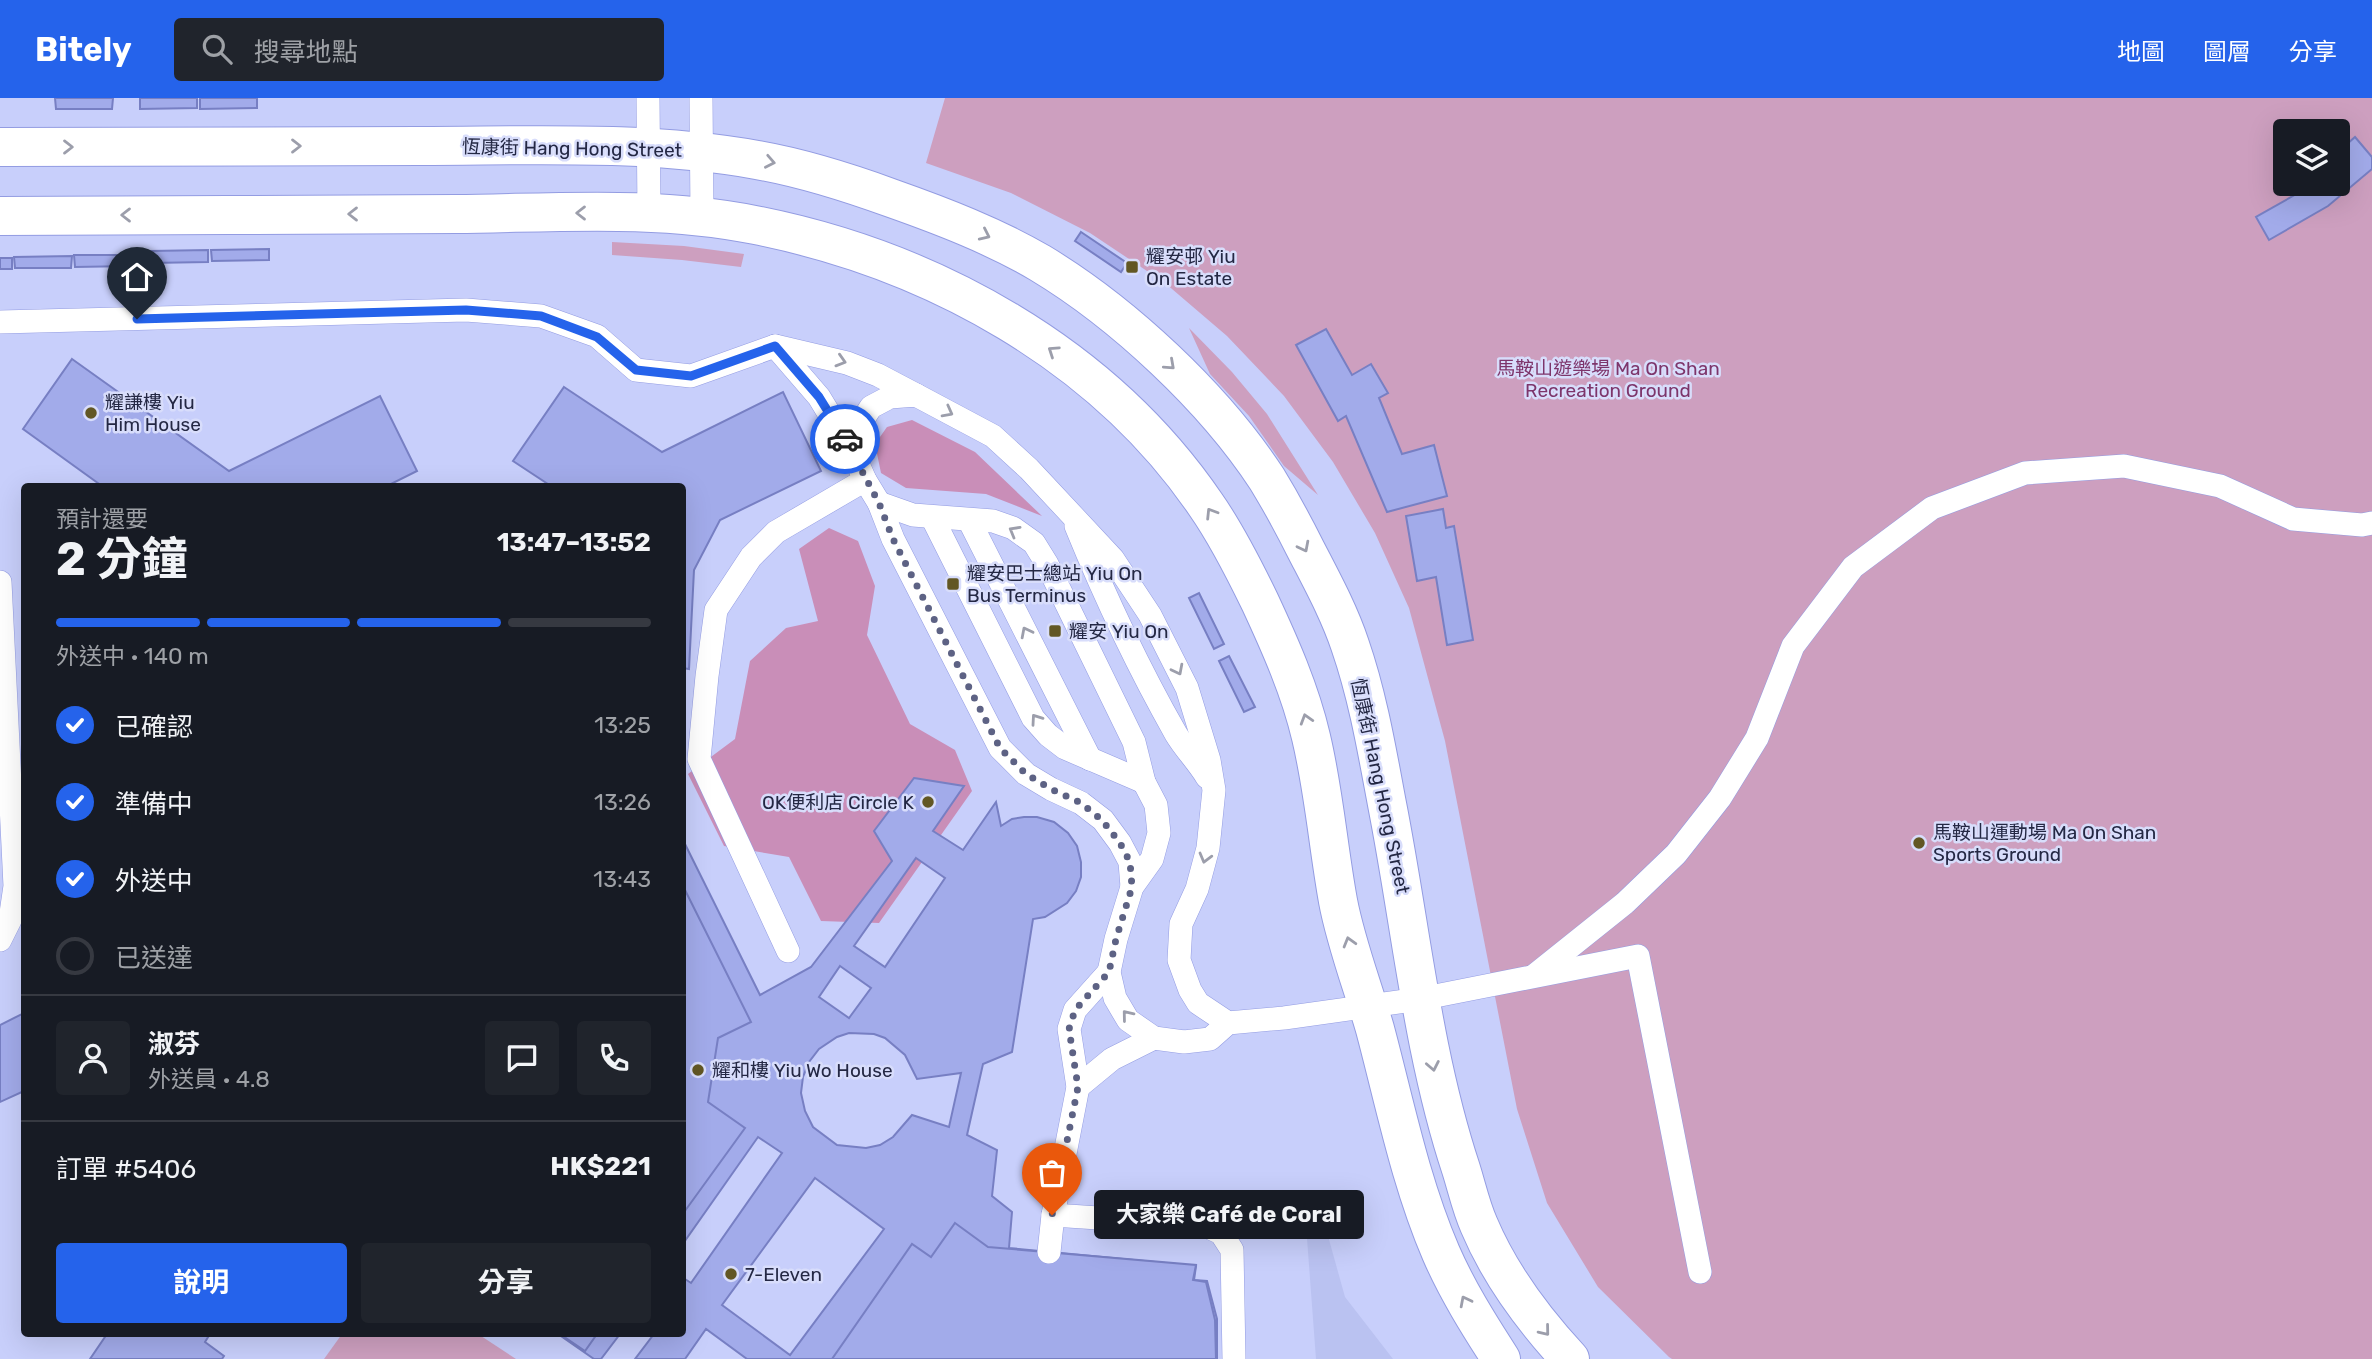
<!DOCTYPE html>
<html lang="zh-TW">
<meta charset="utf-8">
<style>
body{margin:0;font-family:Rubik,"Noto Sans TC",sans-serif;background:#20242c;color:#f1f3f6;height:100vh;display:flex;flex-direction:column;font-size:26px;white-space:nowrap}
*{box-sizing:border-box;margin:0}
p{font-size:23px;color:#9ea1a6}
.icon{flex:none;width:38px;height:38px;fill:none;stroke:currentColor;stroke-width:2;stroke-linecap:round;stroke-linejoin:round}
.map{position:relative;flex:1;overflow:hidden}
.details{position:absolute;left:21px;top:385px;width:665px;height:854px;display:flex;flex-direction:column;background:#171b24;border-radius:7px;box-shadow:0 7px 28px #0002}
.details>*{flex:none}
.tools{position:absolute;left:2273px;top:21px;display:grid;gap:14px}
.tools a{display:grid;place-items:center;width:77px;height:77px;border-radius:7px;background:#171b24;box-shadow:0 7px 28px #0002;font-size:35px}
.pin{position:absolute;display:grid;place-items:center;width:60px;height:60px;color:#fff;margin:-72px -30px;border-radius:50% 50% 50% 0;rotate:-45deg;box-shadow:0 0 7px #0007}
.pin .icon{rotate:45deg}
.courier{position:absolute;display:grid;place-items:center;width:70px;height:70px;margin:-35px;border:5px solid #2563eb;border-radius:50%;background:#fff;color:#222;box-shadow:0 2px 9px #0007}
.bubble{position:absolute;height:49px;border-radius:7px;background:#171b24;box-shadow:0 7px 28px #0002;font-size:23px;font-weight:700;line-height:49px;text-align:center}
.head em{font-style:normal;font-weight:700}
.head div{display:flex;flex-direction:column-reverse}
.head{display:flex;align-items:center;justify-content:space-between;height:119px;padding:0 35px}
h1{font-size:46px;font-weight:700;line-height:52px}
.bar{display:grid;grid-template-columns:repeat(4,1fr);gap:10px 7px;align-content:center;height:84px;padding:0 35px}
.bar i{height:9px;border-radius:5px;background:#363941}
.bar .on{background:#2563eb}
.bar p{grid-column:span 4}
.line{display:flex;align-items:center;gap:18px;padding:0 35px;border-top:2px solid #363941}
.line div{flex:1}
.round{display:grid;place-items:center;flex:none;width:74px;height:74px;border-radius:7px;background:#20242c}
ol{padding:0 35px;list-style:none}
li{display:flex;align-items:center;gap:21px;height:77px}
li p{margin-inline-start:auto}
li .icon{padding:7px;border-radius:50%;background:#2563eb;color:#fff;stroke-width:4}
li:last-child{color:#9ea1a6}
li i{width:38px;height:38px;border:4px solid #363941;border-radius:50%}
.cta{display:flex;gap:14px;margin-top:auto;padding:14px 35px}
.cta a{flex:1;height:80px;border-radius:7px;background:#2563eb;color:#fff;font-size:28px;font-weight:700;line-height:80px;text-align:center}
.cta a+a{background:#20242c;color:#f1f3f6}
header{display:flex;align-items:center;gap:42px;box-sizing:border-box;height:98px;padding:0 35px;background:#2563eb;color:#fff}
header strong{font-size:33px}
nav{display:flex;gap:38px;margin-inline-start:auto;font-size:24px}
.search{width:490px;height:63px;background:#20242c;display:flex;align-items:center;gap:18px;box-sizing:border-box;padding:0 24px;border-radius:7px;color:#9ea1a6;font-size:26px}
.map>svg:first-child{display:block}
.built{fill:#bac2f1}
.green{fill:#cd9fbf;fill-rule:evenodd}
.forest{fill:#c98eb8}
.building{fill:#a2abea;stroke:#777fc3;stroke-width:2;fill-rule:evenodd}
.lines{fill:none;stroke-linecap:round;stroke-linejoin:round}
.lane-casing{stroke:#939ce2;stroke-width:24}
.secondary-casing{stroke:#939ce2;stroke-width:40}
.lane{stroke:#fff;stroke-width:23}
.secondary{stroke:#fff;stroke-width:38}
.oneway{stroke:#9c9eab}
.done{stroke:#5d6284;stroke-width:7;stroke-dasharray:0 12.6}
.route{stroke:#2563eb;stroke-width:9}
.poi-dot{fill:#625724;stroke:#d8ddfb;stroke-width:2.5}
.labels{text-anchor:middle;stroke-width:5;stroke-linejoin:round;paint-order:stroke}
.street-label{font-size:19px;fill:#242844;stroke:#d8ddfb}
.poi-label{font-size:19px;fill:#242844;stroke:#d8ddfb;text-anchor:start}
.park-label{font-size:19px;fill:#7d356b;stroke:#d8ddfb}
</style>
<header>
<strong>Bitely</strong>
<div class="search"><svg class="icon" aria-label="search" viewBox="0 0 24 24"><circle cx="10" cy="10" r="6"/><path d="M15 15l6 6"/></svg>搜尋地點</div>
<nav><a>地圖</a><a>圖層</a><a>分享</a></nav>
</header>
<div class="map">
<svg width="2372" height="1261" viewBox="0 0 2372 1261">
<rect width="100%" height="100%" fill="#c8cffb"/>
<polygon class="built" points="1323,1120 1345,1199 1393,1261 1316,1261 1306,1127"/>
<g class="green">
<path d="M945,0H2372V1261H1672L1669,1259L1598,1189L1547,1105L1517,1011L1445,643L1409,510L1375,435L1333,364L1284,298L1227,238L1165,185L1090,135L1011,95L926,65ZM2286,33H2338V86H2286Z"/>
<polygon points="612,144 684,148 744,156 741,169 682,162 612,157"/>
<polygon points="1189,230 1232,274 1267,316 1318,397 1284,368 1249,318 1210,276"/>
<polygon points="342,1236 478,1236 516,1261 324,1261"/>
</g>
<g class="forest">
<polygon points="912,322 975,354 1042,418 986,396 906,390 881,375 875,346 887,329"/>
<polygon points="829,430 858,443 875,488 867,537 910,626 955,652 972,693 879,825 821,823 789,759 724,748 688,676 735,641 750,563 786,530 818,523 799,451"/>
</g>
<g class="building">
<polygon points="55,0 113,0 112,11 56,11"/>
<polygon points="140,0 197,0 197,10 140,11"/>
<polygon points="200,0 257,0 257,10 200,11"/>
<polygon points="2355,39 2372,59 2372,71 2328,108 2269,142 2256,119 2314,86 2338,86 2338,54"/>
<polygon points="1081,134 1127,165 1121,174 1075,143"/>
<polygon points="269,151 269,162 212,163 211,152"/>
<polygon points="208,152 208,164 150,165 151,153"/>
<polygon points="74,157 132,157 131,168 75,169"/>
<polygon points="72,158 71,170 15,170 14,159"/>
<rect x="0" y="160" width="12" height="11"/>
<polygon points="1326,231 1352,277 1371,266 1388,295 1379,300 1402,356 1434,347 1447,398 1387,414 1346,318 1338,323 1296,247"/>
<polygon points="72,261 229,373 380,298 417,373 387,388 102,388 23,331"/>
<polygon points="564,289 662,354 783,294 821,373 720,422 694,472 689,571 682,570 682,388 551,388 513,363"/>
<polygon points="1443,411 1446,430 1454,428 1473,542 1447,547 1436,479 1417,483 1406,418"/>
<polygon points="1199,495 1224,546 1214,551 1189,500"/>
<polygon points="1229,558 1255,609 1244,614 1219,563"/>
<path d="M914,680L964,688L933,733L963,752L996,704L1001,728L1012,721L1024,719H1037L1054,724L1068,735L1077,748L1081,764V779L1076,793L1067,805L1045,819L1033,821L1012,954L983,966L967,1037L997,1052L992,1098L1012,1114L1009,1150L1196,1168L1194,1182L1207,1183L1217,1221V1261H747L706,1231L685,1261H635L654,1236H682V1179L691,1185L782,1055L758,1039L682,1147V740L760,897L811,869L892,763L874,733ZM916,760L945,780L885,869L854,848ZM840,868L871,890L849,920L819,899ZM849,935L874,936L885,940L905,957L917,981L961,975L949,1029L912,1017L893,1039L880,1047L866,1050L837,1047L813,1029L805,1013L801,995L803,979L809,964L819,951L837,939ZM815,1080L884,1131L790,1257L722,1207Z"/>
<polygon points="682,786 751,924 718,940 708,1004 745,1030 682,1117"/>
<polygon points="24,915 24,993 0,1004 0,927"/>
<polygon points="955,1125 988,1149 1196,1167 1193,1182 1206,1184 1215,1222 1216,1261 832,1261 912,1146 931,1159"/>
<polygon points="107,1236 210,1236 205,1244 224,1258 222,1261 90,1261"/>
<polygon points="558,1236 620,1236 601,1261 594,1261"/>
<polygon points="560,1236 597,1236 585,1253"/>
</g>
<g class="lines">
<defs>
<g id="lane">
<polyline points="648,0 649,116"/>
<polyline points="701,0 702,118"/>
<polyline points="0,224 466,212 541,218 597,238 636,272 691,278 775,248 847,265 878,277 916,297"/>
<polyline points="775,248 819,299 853,355"/>
<polyline points="879,405 913,417 993,423 1013,430 1034,445 1047,466 1134,644 1144,684 1156,707 1159,735 1152,761 1132,789 1116,841 1109,874 1115,900 1128,922 1154,940 1184,944 1210,941 1228,925 1284,920 1420,901 1638,858 1700,1174"/>
<polyline points="932,419 1033,620 1048,637 1065,650 1144,684"/>
<polyline points="969,422 1090,661"/>
<path d="M1076,428C1105,499 1138,569 1176,636C1185,651 1198,664 1207,679"/>
<polyline points="0,484 15,788 10,822 0,842"/>
<polyline points="1132,789 1130,764 1120,745 1103,722 1081,705 1051,691 1026,676 1000,650 893,441 879,405 865,382 853,355 856,332 871,309 890,299 916,297 993,338 1029,371 1113,461 1150,517 1187,590 1209,662 1214,692 1208,750 1197,791 1181,826 1179,862 1190,892 1198,905 1228,925"/>
<polyline points="788,853 699,661 707,578 716,512 751,459 776,434 865,382"/>
<polyline points="1535,877 1625,805 1676,756 1720,700 1757,640 1793,548 1853,469 1932,410 2025,375 2124,368 2220,388 2293,421 2362,427 2372,425"/>
<polyline points="1078,989 1112,961 1154,940"/>
<polyline points="1053,1117 1204,1127 1221,1135 1232,1152 1234,1261"/>
<polyline points="1049,1154 1053,1117 1078,989 1069,931 1075,912 1109,874"/>
</g>
<g id="secondary">
<path d="M0,49C140,48 280,48 420,48C532,48 645,42 757,62C803,70 847,84 891,100C942,118 994,138 1040,165C1123,215 1214,300 1267,381C1281,404 1294,428 1306,452C1322,483 1339,514 1350,547C1368,599 1377,653 1387,706C1411,828 1422,953 1461,1071C1467,1090 1471,1109 1479,1127C1500,1177 1533,1221 1570,1261"/>
<path d="M0,118C152,117 304,117 456,116C555,115 657,107 755,127C932,162 1103,256 1206,407C1227,437 1244,471 1260,504C1280,547 1300,592 1311,639C1324,693 1328,748 1338,803C1346,846 1363,889 1375,931C1395,1006 1410,1083 1441,1155C1457,1192 1479,1227 1501,1261"/>
</g>
</defs>
<use href="#lane" class="lane-casing"/>
<use href="#secondary" class="secondary-casing"/>
<use href="#lane" class="lane"/>
<use href="#secondary" class="secondary"/>
</g>
<defs><path id="oneway-chevron" d="M-2-3.5L2.5 0L-2 3.5" fill="none" stroke-width="1.6" stroke-linecap="round" stroke-linejoin="round" transform="scale(1.75)"/></defs>
<g class="oneway">
<use href="#oneway-chevron" transform="translate(296 48)"/>
<use href="#oneway-chevron" transform="translate(68 49)"/>
<use href="#oneway-chevron" transform="translate(770 64) rotate(11)"/>
<use href="#oneway-chevron" transform="translate(581 115) rotate(180)"/>
<use href="#oneway-chevron" transform="translate(353 116) rotate(180)"/>
<use href="#oneway-chevron" transform="translate(126 117) rotate(180)"/>
<use href="#oneway-chevron" transform="translate(985 137) rotate(25)"/>
<use href="#oneway-chevron" transform="translate(1053 253) rotate(-146)"/>
<use href="#oneway-chevron" transform="translate(841 263) rotate(17)"/>
<use href="#oneway-chevron" transform="translate(1170 267) rotate(42)"/>
<use href="#oneway-chevron" transform="translate(948 314) rotate(28)"/>
<use href="#oneway-chevron" transform="translate(1211 415) rotate(-122)"/>
<use href="#oneway-chevron" transform="translate(1014 433) rotate(-150)"/>
<use href="#oneway-chevron" transform="translate(1304 449) rotate(63)"/>
<use href="#oneway-chevron" transform="translate(1026 534) rotate(-117)"/>
<use href="#oneway-chevron" transform="translate(1178 572) rotate(63)"/>
<use href="#oneway-chevron" transform="translate(1036 621) rotate(-125)"/>
<use href="#oneway-chevron" transform="translate(1306 621) rotate(-107)"/>
<use href="#oneway-chevron" transform="translate(1205 760) rotate(105)"/>
<use href="#oneway-chevron" transform="translate(1349 844) rotate(-106)"/>
<use href="#oneway-chevron" transform="translate(1127 917) rotate(-129)"/>
<use href="#oneway-chevron" transform="translate(1433 968) rotate(79)"/>
<use href="#oneway-chevron" transform="translate(1465 1203) rotate(-117)"/>
<use href="#oneway-chevron" transform="translate(1545 1233) rotate(51)"/>
</g>
<g class="lines">
<polyline class="done" points="845,341 879,405 893,441 1000,650 1026,676 1051,691 1081,705 1102,722 1120,745 1130,764 1132,789 1116,841 1109,874 1075,912 1069,931 1078,989 1052,1117"/>
<polyline class="route" points="137,221 466,212 541,218 597,239 636,272 691,278 775,248 819,299 845,341"/>
</g>
<g class="poi-dot">
<rect x="1125" y="162" width="14" height="14" rx="3.5"/>
<circle cx="91" cy="315" r="7"/>
<rect x="946" y="479" width="14" height="14" rx="3.5"/>
<rect x="1048" y="526" width="14" height="14" rx="3.5"/>
<circle cx="928" cy="704" r="7"/>
<circle cx="1919" cy="745" r="7"/>
<circle cx="698" cy="972" r="7"/>
<circle cx="731" cy="1176" r="7"/>
</g>
<g class="labels">
<g class="street-label">
<text transform="translate(572 50) rotate(1)" y="7">恆康街 Hang Hong Street</text>
<text transform="translate(1381 688) rotate(78)" y="7">恆康街 Hang Hong Street</text>
</g>
<g class="poi-label">
<text x="1146" y="165">耀安邨 Yiu<tspan x="1146" dy="22">On Estate</tspan></text>
<text x="105" y="311">耀謙樓 Yiu<tspan x="105" dy="22">Him House</tspan></text>
<text x="967" y="482">耀安巴士總站 Yiu On<tspan x="967" dy="22">Bus Terminus</tspan></text>
<text x="1069" y="540">耀安 Yiu On</text>
<text x="914" y="711" text-anchor="end">OK便利店 Circle K</text>
<text x="1933" y="741">馬鞍山運動場 Ma On Shan<tspan x="1933" dy="22">Sports Ground</tspan></text>
<text x="712" y="979">耀和樓 Yiu Wo House</text>
<text x="745" y="1183">7-Eleven</text>
</g>
<g class="park-label">
<text x="1608" y="277">馬鞍山遊樂場 Ma On Shan<tspan x="1608" dy="22">Recreation Ground</tspan></text>
</g>
</g>
</svg>
<div class="tools">
<a><svg class="icon" aria-label="layers" viewBox="0 0 24 24"><path d="M12 4l9 5-9 5-9-5zM3 14l9 5 9-5"/></svg></a>
</div>
<div class="pin" style="left:1052px;top:1117px;background:#ea580c"><svg class="icon" aria-label="bag" viewBox="0 0 24 24"><path d="M5 8h14l-1 12H6zM9 8a3 3 0 0 1 6 0"/></svg></div>
<div class="pin" style="left:137px;top:221px;background:#1f2937"><svg class="icon" aria-label="home" viewBox="0 0 24 24"><path d="M3 11l9-7 9 7M6 9v11h12V9"/></svg></div>
<div class="courier" style="left:845px;top:341px"><svg class="icon" aria-label="car" viewBox="0 0 24 24"><path d="M5 17H2v-5l4-1 3-4h7l3 4 3 1v5h-3M9 17h6M6 11h13"/><circle cx="7" cy="17" r="2"/><circle cx="17" cy="17" r="2"/></svg></div>
<div class="bubble" style="left:1094px;top:1092px;width:270px">大家樂 Café de Coral</div>
<section class="details">
<div class="head"><div><h1>2 分鐘</h1><p>預計還要</p></div><em>13:47–13:52</em></div>
<div class="bar"><i class="on"></i><i class="on"></i><i class="on"></i><i></i><p>外送中 · 140 m</p></div>
<ol>
<li><svg class="icon" aria-label="check" viewBox="0 0 24 24"><path d="M5 12l5 5 9-10"/></svg>已確認<p>13:25</p></li>
<li><svg class="icon" aria-label="check" viewBox="0 0 24 24"><path d="M5 12l5 5 9-10"/></svg>準備中<p>13:26</p></li>
<li><svg class="icon" aria-label="check" viewBox="0 0 24 24"><path d="M5 12l5 5 9-10"/></svg>外送中<p>13:43</p></li>
<li><i></i>已送達</li>
</ol>
<div class="line" style="height:126px"><a class="round"><svg class="icon" aria-label="person" viewBox="0 0 24 24"><circle cx="12" cy="8" r="4"/><path d="M4 21q1-7 8-7t8 7"/></svg></a><div><b>淑芬</b><p>外送員 · 4.8</p></div><a class="round"><svg class="icon" aria-label="chat" viewBox="0 0 24 24"><path d="M4 5h16v11H9l-5 4z"/></svg></a><a class="round"><svg class="icon" aria-label="phone" viewBox="0 0 24 24"><path d="M5 4h4l2 5-3 2q2 4 5 5l2-3 5 2v4C11 20 4 13 5 4z"/></svg></a></div>
<div class="line" style="height:91px"><div>訂單 #5406</div><b>HK$221</b></div>
<div class="cta"><a>說明</a><a>分享</a></div>
</section>
</div>
